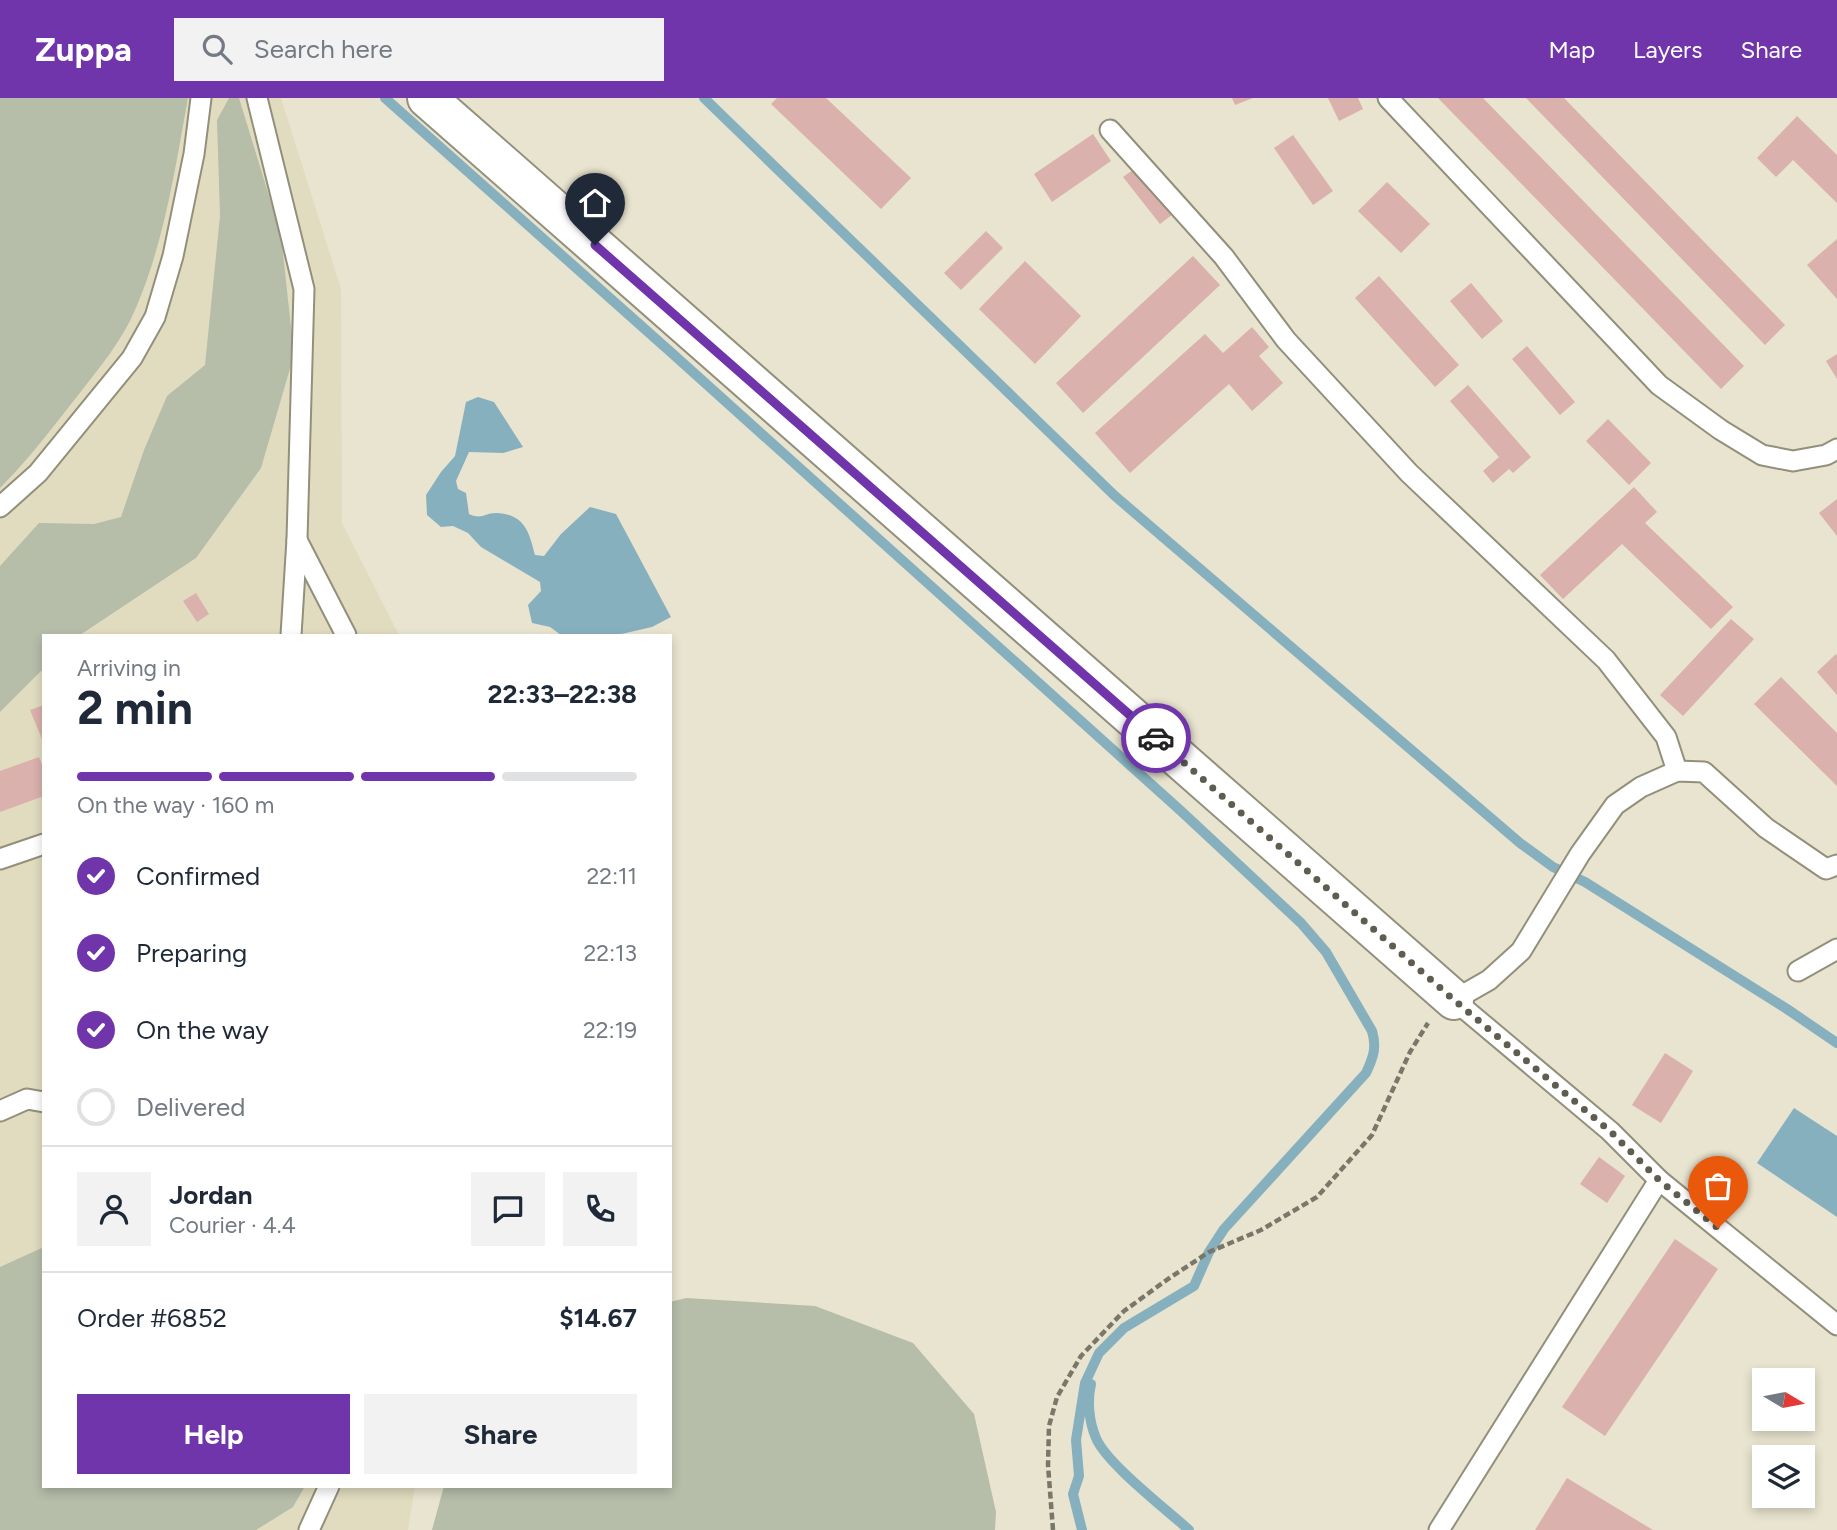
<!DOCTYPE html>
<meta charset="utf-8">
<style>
body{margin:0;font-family:Figtree,sans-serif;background:#f2f2f3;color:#1f2937;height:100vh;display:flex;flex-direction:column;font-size:26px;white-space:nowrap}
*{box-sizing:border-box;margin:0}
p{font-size:23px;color:#747a83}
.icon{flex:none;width:38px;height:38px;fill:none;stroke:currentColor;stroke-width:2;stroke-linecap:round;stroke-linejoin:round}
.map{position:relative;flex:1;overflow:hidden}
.drawer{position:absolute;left:42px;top:536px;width:630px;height:854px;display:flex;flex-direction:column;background:#fff;border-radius:0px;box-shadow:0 4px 10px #0003}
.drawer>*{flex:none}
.needle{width:46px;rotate:100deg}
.controls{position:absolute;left:1752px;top:1270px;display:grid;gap:14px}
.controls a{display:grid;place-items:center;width:63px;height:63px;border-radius:0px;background:#fff;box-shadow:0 4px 10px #0003;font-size:35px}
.pin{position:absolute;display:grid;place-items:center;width:60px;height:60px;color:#fff;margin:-72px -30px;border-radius:50% 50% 50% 0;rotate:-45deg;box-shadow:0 0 7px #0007}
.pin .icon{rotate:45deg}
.courier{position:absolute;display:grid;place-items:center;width:70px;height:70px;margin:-35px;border:5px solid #7135ab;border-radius:50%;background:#fff;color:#222;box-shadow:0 2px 9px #0007}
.overview em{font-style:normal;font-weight:700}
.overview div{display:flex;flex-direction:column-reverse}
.overview{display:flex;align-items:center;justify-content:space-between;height:119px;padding:0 35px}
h1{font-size:46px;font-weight:700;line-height:52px}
.bar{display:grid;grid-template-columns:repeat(4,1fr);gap:10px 7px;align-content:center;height:84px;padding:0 35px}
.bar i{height:9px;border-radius:5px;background:#e0e1e3}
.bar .on{background:#7135ab}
.bar p{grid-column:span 4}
.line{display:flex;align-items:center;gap:18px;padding:0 35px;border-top:2px solid #e0e1e3}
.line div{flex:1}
.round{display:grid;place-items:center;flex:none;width:74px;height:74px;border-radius:0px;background:#f2f2f3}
ol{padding:0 35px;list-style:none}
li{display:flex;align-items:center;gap:21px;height:77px}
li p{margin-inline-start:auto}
li .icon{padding:7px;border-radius:50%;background:#7135ab;color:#fff;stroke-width:4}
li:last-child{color:#747a83}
li i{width:38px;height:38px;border:4px solid #e0e1e3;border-radius:50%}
.primary-button{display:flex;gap:14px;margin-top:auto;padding:14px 35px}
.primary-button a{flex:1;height:80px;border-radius:0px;background:#7135ab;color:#fff;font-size:28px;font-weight:700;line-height:80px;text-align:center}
.primary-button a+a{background:#f2f2f3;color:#1f2937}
header{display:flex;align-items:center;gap:42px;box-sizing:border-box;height:98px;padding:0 35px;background:#7135ab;color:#fff}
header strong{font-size:33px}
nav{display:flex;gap:38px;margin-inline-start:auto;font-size:24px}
.search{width:490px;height:63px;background:#f2f2f3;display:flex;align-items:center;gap:18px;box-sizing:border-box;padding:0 24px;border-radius:0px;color:#747a83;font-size:26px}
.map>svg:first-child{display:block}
.built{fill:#e1dcbf}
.green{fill:#b6bda9}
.water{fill:#87b0bf}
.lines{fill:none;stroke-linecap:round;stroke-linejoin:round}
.stream{stroke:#87b0bf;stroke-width:10}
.building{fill:#dab1ac}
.service-casing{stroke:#928f7b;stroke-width:23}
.secondary-casing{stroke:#928f7b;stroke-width:42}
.path{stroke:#797769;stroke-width:4.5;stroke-dasharray:7 3.5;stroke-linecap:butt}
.service{stroke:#fff;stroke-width:19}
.secondary{stroke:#fff;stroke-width:38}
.done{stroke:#5f5d50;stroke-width:7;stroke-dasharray:0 12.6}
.route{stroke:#7135ab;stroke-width:9}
</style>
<header>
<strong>Zuppa</strong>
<div class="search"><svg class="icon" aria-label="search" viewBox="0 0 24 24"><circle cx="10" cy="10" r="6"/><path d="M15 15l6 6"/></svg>Search here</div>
<nav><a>Map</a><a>Layers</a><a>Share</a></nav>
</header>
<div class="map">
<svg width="1837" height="1432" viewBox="0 0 1837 1432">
<rect width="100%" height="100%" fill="#e8e4cf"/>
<polygon class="built" points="0,0 281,0 341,191 342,425 399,537 44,537 44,1388 415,1388 408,1432 0,1432"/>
<g class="green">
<path d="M0,0H188C175,71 164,146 135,212C122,243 99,270 79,296C53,329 29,361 0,390Z"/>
<polygon points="229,0 239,0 281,137 294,257 261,370 196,460 80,537 44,537 44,570 0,614 0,468 39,425 94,426 121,419 144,352 167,298 205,267 220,118 217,22"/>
<polygon points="44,1149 44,1388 305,1388 293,1409 256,1432 0,1432 0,1169"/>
<polygon points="686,1200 815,1208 913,1245 974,1316 996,1414 995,1432 432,1432 444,1388 670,1388 670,1204"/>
</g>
<g class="water">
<path d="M478,299L494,304L523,349L503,355L469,354L456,383L458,391L466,395L469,416C483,422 484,415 496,415C525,416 529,434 535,457L544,458L561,436L590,409L616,416L671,519L652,529L617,537H561L550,529L532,525L528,507L541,493L540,484L481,449L468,435L453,428L441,429L427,417L426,397L441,374L455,358L466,304Z"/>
<polygon points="1794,1010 1837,1038 1837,1119 1757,1065"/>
</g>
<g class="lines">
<g class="stream">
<path d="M385,0L674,257L1181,713L1301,825L1326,854L1372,933C1377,950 1373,960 1366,975L1224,1131L1209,1154L1194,1188L1124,1230L1099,1255L1085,1285L1076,1342L1079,1378L1073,1396L1082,1432"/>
<polyline points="704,0 1115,398 1520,745 1553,769 1585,784 1787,911 1837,945"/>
<path d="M1091,1286C1087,1303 1089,1324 1096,1340C1106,1365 1166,1411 1189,1432"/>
</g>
</g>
<g class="building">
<polygon points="777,0 826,0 911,80 881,111 771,6"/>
<polygon points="1232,0 1253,0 1235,7"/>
<polygon points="1328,0 1358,0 1363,11 1339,23"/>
<polygon points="1438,0 1483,0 1744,268 1721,291"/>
<polygon points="1526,0 1564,0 1785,227 1765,247"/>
<polygon points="1797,18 1837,57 1837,105 1793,62 1776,79 1757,60"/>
<polygon points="1093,36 1111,63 1052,104 1034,76"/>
<polygon points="1293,37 1333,93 1313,107 1274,50"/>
<polygon points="1137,69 1173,116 1160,126 1123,79"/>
<polygon points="1387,84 1430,126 1401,155 1358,113"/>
<polygon points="986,133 1003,150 961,192 944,175"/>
<polygon points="1837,141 1837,201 1807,167"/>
<polygon points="1193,158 1220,187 1083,315 1056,285"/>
<polygon points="1025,163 1081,218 1035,266 979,211"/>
<polygon points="1379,178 1459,267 1435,289 1355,200"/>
<polygon points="1471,185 1503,223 1482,241 1450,203"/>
<polygon points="1252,229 1269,249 1259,258 1283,285 1252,313 1229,286 1130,375 1095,335 1205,236 1223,255"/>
<polygon points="1527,248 1575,304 1560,317 1512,261"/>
<polygon points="1837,256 1837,281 1826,263"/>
<polygon points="1468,287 1531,359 1513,375 1509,371 1493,385 1483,373 1499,359 1450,303"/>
<polygon points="1608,321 1651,365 1629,387 1586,343"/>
<polygon points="1634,389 1657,414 1645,425 1733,509 1711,531 1622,446 1563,501 1540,477"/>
<polygon points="1837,401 1837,438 1819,415"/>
<polygon points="196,495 209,516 197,524 183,503"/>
<polygon points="1731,521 1754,541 1683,618 1660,597"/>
<polygon points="1836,556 1837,558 1837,597 1817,574"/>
<polygon points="1781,579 1837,635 1837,688 1754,606"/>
<polygon points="44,607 44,640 42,641 30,612"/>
<polygon points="39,659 44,673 44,698 0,714 0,673"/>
<polygon points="1665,955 1693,973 1661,1025 1632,1007"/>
<polygon points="1599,1059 1625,1078 1607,1105 1580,1086"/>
<polygon points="1675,1141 1718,1171 1605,1338 1562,1309"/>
<polygon points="1567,1380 1653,1432 1535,1432"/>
</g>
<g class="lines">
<defs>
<g id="service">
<polyline points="257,0 304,191 297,441 291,537"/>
<polyline points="1388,0 1659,287 1721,332 1762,357 1793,363 1826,357 1837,351"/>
<polyline points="1110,32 1224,159 1286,242 1409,375 1606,562 1666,639 1677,673"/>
<polyline points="0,409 38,375 132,260 155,219 173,158 194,56 201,0"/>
<polyline points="297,442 346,537"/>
<polyline points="0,761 44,746"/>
<polyline points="1837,767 1826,771 1766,730 1704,674 1677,673 1641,689 1615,707 1580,756 1521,853 1489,882 1454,902 1610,1033 1659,1082 1837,1227"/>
<polyline points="1798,873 1837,851"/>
<polyline points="0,1013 27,1001 44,1004"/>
<polyline points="309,1432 329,1388"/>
<polyline points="1439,1432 1659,1082"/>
</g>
<polyline id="secondary" points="427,0 1454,902"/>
</defs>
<use href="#service" class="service-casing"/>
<use href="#secondary" class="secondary-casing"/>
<polyline class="path" points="1053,1432 1048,1367 1049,1328 1057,1299 1081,1258 1124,1213 1168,1181 1209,1154 1261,1132 1317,1099 1372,1037 1410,954 1428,925"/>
<use href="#service" class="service"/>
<use href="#secondary" class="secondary"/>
</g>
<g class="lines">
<polyline class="done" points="1156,640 1454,902 1610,1033 1659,1082 1718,1130"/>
<polyline class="route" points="595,147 1156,640"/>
</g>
</svg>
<div class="controls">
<a><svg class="needle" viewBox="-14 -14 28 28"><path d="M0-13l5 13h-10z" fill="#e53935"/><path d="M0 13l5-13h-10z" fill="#747a83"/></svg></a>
<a><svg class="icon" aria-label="layers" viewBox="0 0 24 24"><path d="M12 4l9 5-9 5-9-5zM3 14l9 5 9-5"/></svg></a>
</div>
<div class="pin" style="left:1718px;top:1130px;background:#ea580c"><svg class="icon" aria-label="bag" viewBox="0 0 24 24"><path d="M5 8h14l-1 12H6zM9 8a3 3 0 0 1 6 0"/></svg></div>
<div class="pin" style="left:595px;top:147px;background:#1f2937"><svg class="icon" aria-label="home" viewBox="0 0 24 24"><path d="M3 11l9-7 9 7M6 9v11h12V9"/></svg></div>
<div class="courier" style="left:1156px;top:640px"><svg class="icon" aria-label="car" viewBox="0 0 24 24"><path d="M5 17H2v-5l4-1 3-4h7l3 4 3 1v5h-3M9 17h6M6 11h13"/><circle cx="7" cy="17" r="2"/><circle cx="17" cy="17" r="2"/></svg></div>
<section class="drawer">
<div class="overview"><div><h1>2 min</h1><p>Arriving in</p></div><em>22:33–22:38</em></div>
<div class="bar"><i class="on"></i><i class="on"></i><i class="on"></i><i></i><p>On the way · 160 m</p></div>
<ol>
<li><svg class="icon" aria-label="check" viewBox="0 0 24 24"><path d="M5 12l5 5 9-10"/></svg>Confirmed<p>22:11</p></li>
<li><svg class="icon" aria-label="check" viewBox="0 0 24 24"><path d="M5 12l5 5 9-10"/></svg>Preparing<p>22:13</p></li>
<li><svg class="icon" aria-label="check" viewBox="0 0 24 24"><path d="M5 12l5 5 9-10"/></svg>On the way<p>22:19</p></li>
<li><i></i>Delivered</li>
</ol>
<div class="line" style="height:126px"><a class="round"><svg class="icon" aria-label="person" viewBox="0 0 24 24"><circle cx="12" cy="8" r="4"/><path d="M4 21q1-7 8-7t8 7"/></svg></a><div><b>Jordan</b><p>Courier · 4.4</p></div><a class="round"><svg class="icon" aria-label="chat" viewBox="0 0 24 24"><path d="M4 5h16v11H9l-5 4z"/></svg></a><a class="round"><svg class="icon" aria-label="phone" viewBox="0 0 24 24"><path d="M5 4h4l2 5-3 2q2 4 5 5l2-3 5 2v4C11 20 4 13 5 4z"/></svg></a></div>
<div class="line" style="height:91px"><div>Order #6852</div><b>$14.67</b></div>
<div class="primary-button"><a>Help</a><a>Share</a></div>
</section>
</div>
